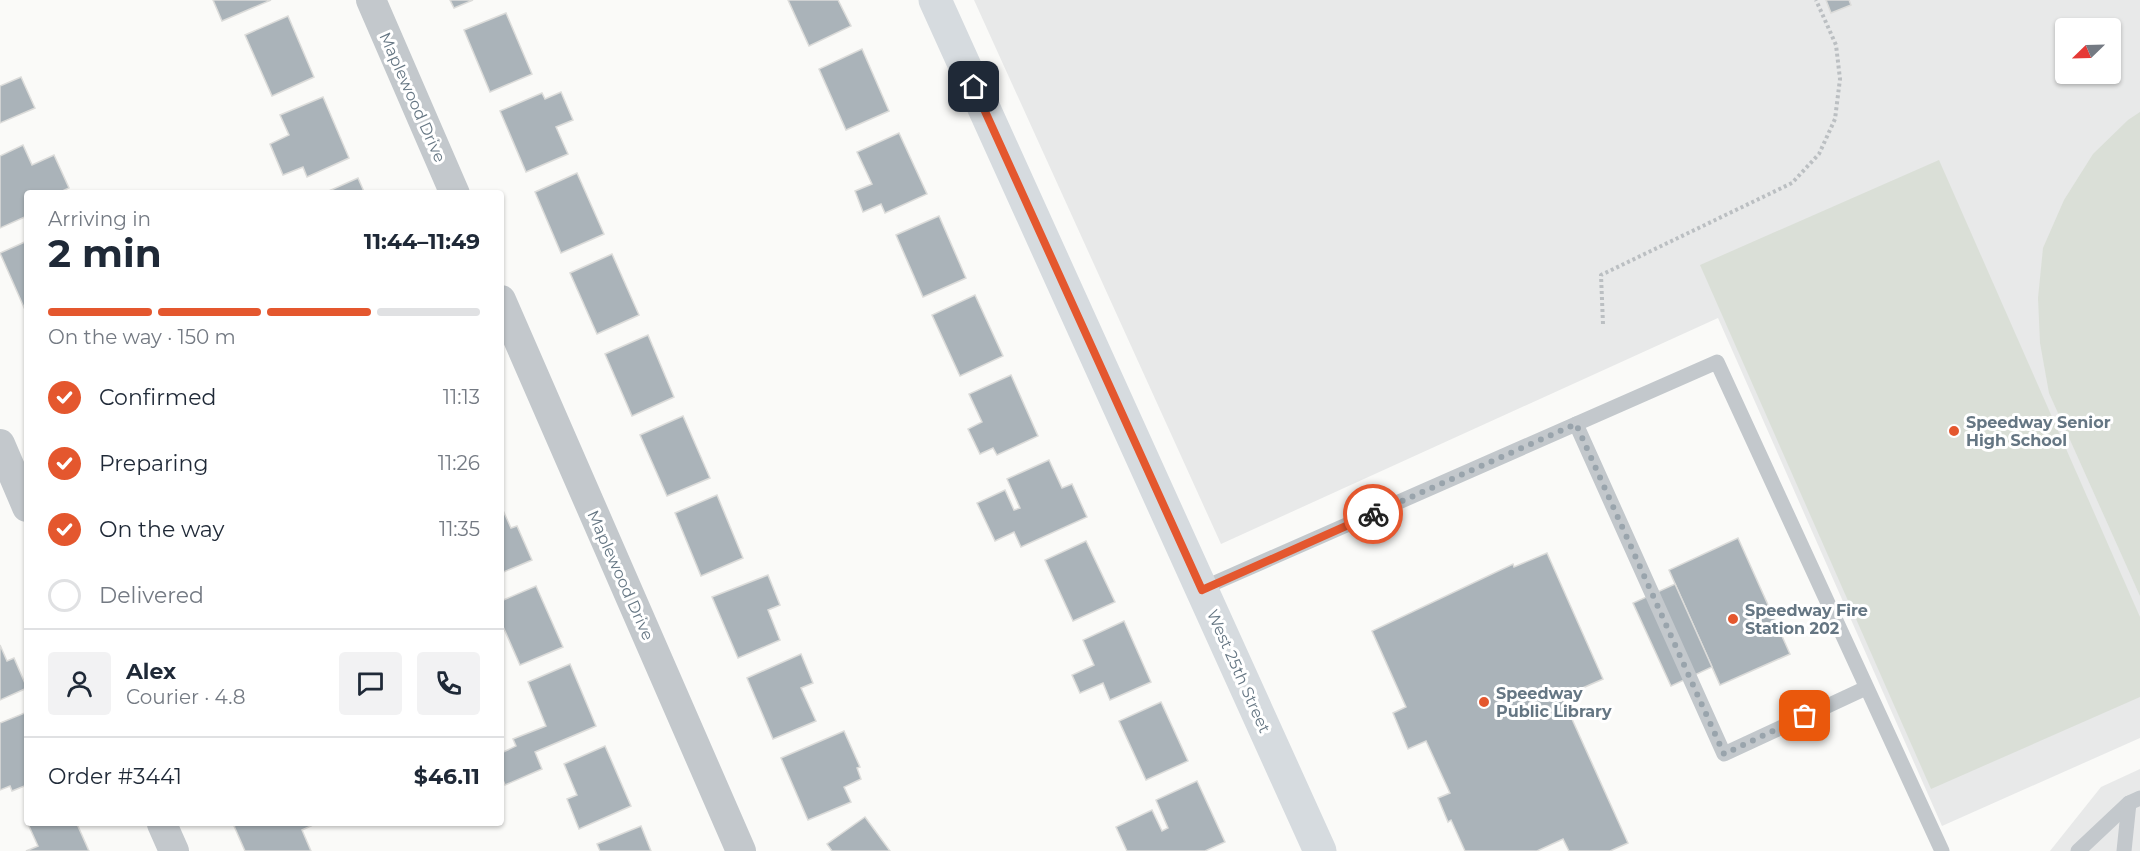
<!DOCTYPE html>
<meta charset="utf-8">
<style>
body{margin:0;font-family:Montserrat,sans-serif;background:#f2f2f3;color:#1f2937;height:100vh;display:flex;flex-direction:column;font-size:22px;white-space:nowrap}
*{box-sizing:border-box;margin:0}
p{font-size:20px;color:#747a83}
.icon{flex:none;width:33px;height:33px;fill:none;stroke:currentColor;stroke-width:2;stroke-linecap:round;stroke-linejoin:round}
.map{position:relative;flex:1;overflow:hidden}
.panel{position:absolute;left:24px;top:190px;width:480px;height:636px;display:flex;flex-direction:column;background:#fff;border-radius:6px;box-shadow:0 2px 4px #0004}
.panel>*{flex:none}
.needle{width:39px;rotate:247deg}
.controls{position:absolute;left:2055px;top:18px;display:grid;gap:12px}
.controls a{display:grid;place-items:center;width:66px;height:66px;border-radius:6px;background:#fff;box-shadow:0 2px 4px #0004;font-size:30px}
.pin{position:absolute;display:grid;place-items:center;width:51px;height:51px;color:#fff;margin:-26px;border-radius:12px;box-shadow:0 3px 9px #0006}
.courier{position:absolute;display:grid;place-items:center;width:60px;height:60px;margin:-30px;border:4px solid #e4572e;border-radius:50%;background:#fff;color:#222;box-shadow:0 2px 8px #0007}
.summary em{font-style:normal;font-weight:700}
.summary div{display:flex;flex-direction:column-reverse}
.summary{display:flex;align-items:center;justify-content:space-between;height:102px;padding:0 24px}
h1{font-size:39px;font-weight:700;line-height:45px}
.bar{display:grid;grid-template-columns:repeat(4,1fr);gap:9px 6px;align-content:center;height:72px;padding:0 24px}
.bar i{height:8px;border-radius:4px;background:#e0e1e3}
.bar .current{background:#e4572e}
.bar p{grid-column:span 4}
.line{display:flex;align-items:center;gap:15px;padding:0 24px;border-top:2px solid #e0e1e3}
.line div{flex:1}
.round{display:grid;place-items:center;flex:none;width:63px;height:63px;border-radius:6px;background:#f2f2f3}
ol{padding:0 24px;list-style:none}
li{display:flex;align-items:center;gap:18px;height:66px}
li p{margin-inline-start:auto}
li .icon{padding:6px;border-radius:50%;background:#e4572e;color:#fff;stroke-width:4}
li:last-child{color:#747a83}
li i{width:33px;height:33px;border:3px solid #e0e1e3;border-radius:50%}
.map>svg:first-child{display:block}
.built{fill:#e8e9e9;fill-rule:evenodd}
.green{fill:#dadfd7}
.building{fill:#aab3b9;stroke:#dcdcda;stroke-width:1.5}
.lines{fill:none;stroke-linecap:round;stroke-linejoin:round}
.path{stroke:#bbbfc2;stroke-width:4;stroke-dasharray:3 3;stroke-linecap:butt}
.lane{stroke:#c3c8cc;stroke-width:15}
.street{stroke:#c3c8cc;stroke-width:30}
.secondary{stroke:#d6dbdf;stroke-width:33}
.done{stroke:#99a4ac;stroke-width:6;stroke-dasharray:0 10.8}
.route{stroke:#e4572e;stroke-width:8}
.poi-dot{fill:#e4572e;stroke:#fff;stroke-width:2}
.labels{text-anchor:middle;stroke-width:6;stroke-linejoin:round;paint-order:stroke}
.street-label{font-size:16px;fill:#657683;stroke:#fff}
.poi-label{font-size:16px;font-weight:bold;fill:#657683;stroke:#fff;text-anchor:start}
</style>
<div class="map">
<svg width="2140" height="851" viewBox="0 0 2140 851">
<rect width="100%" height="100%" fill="#fafaf8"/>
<g class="built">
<path d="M974,0H2140V738L1942,826L1718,318L1221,544ZM2066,28H2110V74H2066Z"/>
<polygon points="2140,769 2140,851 2050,851 2101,787"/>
</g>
<g class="green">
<polygon points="2140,112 2140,596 2049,393 2040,343 2038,298 2043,248 2064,200 2093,154 2128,120"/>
<polygon points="1939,160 2140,617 2140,697 1931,789 1700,265"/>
</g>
<g class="building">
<polygon points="213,0 271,0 222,21"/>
<polygon points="450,0 473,0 454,8"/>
<polygon points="788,0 838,0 851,26 809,46"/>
<polygon points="1826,0 1849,0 1851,5 1831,13"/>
<polygon points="506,13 532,74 490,92 464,30"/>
<polygon points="288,16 314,77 272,96 245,35"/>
<polygon points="862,49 889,111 846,130 819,69"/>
<polygon points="21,77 35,108 0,123 0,86"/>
<polygon points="561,92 573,120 556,127 568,154 526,172 500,111 542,93 545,99"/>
<polygon points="323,97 349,158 307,177 303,167 283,175 270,144 289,135 280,115"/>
<polygon points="899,133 927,194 885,213 881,204 863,212 855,191 872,184 857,152"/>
<polygon points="23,145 32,165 54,155 69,188 56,194 27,194 27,216 0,228 0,156"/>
<polygon points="577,173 604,234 561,253 535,192"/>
<polygon points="358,178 365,194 322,194"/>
<polygon points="939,216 966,278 923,297 896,235"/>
<polygon points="27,241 27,312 26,312 0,253"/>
<polygon points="612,254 639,315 597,334 570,273"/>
<polygon points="975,295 1003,356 960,376 932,315"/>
<polygon points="648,335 674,397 632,416 605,354"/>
<polygon points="1011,375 1038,436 997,455 993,448 980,454 968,429 982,422 969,394"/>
<polygon points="683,416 710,478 667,496 640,435"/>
<polygon points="1049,460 1062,488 1072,484 1087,517 1021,547 1014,532 995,541 977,503 1005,490 1014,510 1020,508 1007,479"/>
<polygon points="717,495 743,558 701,576 675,513"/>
<polygon points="501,506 511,528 517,526 532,560 501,573"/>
<polygon points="1738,538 1790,654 1720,685 1669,570"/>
<polygon points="1086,541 1115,602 1073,621 1045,560"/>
<polygon points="1547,553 1603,679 1562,697 1628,843 1610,851 1569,851 1563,839 1537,851 1465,851 1451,820 1448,822 1438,798 1450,793 1426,741 1408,749 1393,713 1406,707 1372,631 1513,564 1514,567"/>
<polygon points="768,575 780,605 768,610 780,640 738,658 712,597"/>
<polygon points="1675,584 1712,667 1671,686 1633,603"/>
<polygon points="536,586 563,647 520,665 501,622 501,601"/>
<polygon points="1124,621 1151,682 1110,700 1103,683 1080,693 1072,675 1094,665 1083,640"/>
<polygon points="0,645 7,661 14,658 27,688 0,700"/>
<polygon points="801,654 813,683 801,688 816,721 773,739 747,678"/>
<polygon points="570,664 596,726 535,752 542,769 505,785 501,775 501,753 516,746 513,739 546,726 528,682"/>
<polygon points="1161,702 1188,761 1146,780 1119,721"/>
<polygon points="27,712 27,785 12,791 10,786 0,790 0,723"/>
<polygon points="844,731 860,767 857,768 861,779 844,787 851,802 808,820 781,758"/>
<polygon points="605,746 631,806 579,829 567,799 577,795 564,764"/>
<polygon points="1197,781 1225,842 1205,851 1127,851 1116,827 1152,810 1162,831 1168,828 1156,800"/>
<polygon points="865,817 890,851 832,851 827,844"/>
<polygon points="28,824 77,824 89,851 26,851 38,846"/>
<polygon points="239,824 309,824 311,826 302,830 311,851 245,851 234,826"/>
<polygon points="641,826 651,851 600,851 597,844"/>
</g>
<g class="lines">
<polyline class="path" points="1603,324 1601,275 1792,183 1819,154 1835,119 1840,79 1836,45 1816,0"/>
<g class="lane">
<polyline points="1576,424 1724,754 1866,688"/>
<polyline points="1201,589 1717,362 1942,851"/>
<polyline points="2078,851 2129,803 2140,798"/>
<polyline points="2124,851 2129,803"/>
</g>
<g class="street">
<polyline points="371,0 455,194"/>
<polyline points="501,300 741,851"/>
<polyline points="0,444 27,507"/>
<polyline points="162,824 174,851"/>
</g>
<polyline class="secondary" points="935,0 1320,851"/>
</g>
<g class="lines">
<polyline class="done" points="1373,514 1576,424 1724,754 1805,716"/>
<polyline class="route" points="974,87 1202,590 1373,514"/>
</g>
<g class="poi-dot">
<circle cx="1954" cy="431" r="6"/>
<circle cx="1733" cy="619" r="6"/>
<circle cx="1484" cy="702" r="6"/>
</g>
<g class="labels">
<g class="street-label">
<text transform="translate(413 97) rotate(66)" y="6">Maplewood Drive</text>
<text transform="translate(621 575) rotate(66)" y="6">Maplewood Drive</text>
<text transform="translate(1239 671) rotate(66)" y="6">West 25th Street</text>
</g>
<g class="poi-label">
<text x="1966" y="428">Speedway Senior<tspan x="1966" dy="18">High School</tspan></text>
<text x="1745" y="616">Speedway Fire<tspan x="1745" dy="18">Station 202</tspan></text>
<text x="1496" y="699">Speedway<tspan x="1496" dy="18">Public Library</tspan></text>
</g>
</g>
</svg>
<div class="controls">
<a><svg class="needle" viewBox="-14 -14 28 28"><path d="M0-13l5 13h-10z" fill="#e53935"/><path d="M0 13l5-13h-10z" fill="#747a83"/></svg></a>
</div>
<div class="pin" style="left:1805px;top:716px;background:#ea580c"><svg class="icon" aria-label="bag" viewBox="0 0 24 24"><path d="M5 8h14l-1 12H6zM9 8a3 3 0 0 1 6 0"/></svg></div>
<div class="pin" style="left:974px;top:87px;background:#1f2937"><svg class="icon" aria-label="home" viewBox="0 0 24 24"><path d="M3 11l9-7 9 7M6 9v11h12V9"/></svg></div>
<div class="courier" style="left:1373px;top:514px"><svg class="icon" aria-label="bike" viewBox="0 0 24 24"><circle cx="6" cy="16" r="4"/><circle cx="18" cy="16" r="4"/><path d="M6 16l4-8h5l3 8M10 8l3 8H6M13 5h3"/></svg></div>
<section class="panel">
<div class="summary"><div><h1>2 min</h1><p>Arriving in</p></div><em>11:44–11:49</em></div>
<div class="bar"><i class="current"></i><i class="current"></i><i class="current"></i><i></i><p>On the way · 150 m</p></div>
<ol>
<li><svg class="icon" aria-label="check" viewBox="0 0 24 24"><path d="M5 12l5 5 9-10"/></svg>Confirmed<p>11:13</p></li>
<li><svg class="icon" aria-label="check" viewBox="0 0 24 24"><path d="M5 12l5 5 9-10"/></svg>Preparing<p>11:26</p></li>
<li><svg class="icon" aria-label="check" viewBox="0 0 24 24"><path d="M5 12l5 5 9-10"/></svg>On the way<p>11:35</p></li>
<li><i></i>Delivered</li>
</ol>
<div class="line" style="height:108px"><a class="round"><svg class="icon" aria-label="person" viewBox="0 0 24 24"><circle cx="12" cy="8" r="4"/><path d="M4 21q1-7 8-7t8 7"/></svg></a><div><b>Alex</b><p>Courier · 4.8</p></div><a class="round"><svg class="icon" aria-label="chat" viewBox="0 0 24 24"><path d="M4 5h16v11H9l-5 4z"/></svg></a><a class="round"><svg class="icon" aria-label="phone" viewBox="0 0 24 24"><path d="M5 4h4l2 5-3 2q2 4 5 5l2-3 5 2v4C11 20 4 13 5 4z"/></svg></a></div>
<div class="line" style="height:78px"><div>Order #3441</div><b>$46.11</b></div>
</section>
</div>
